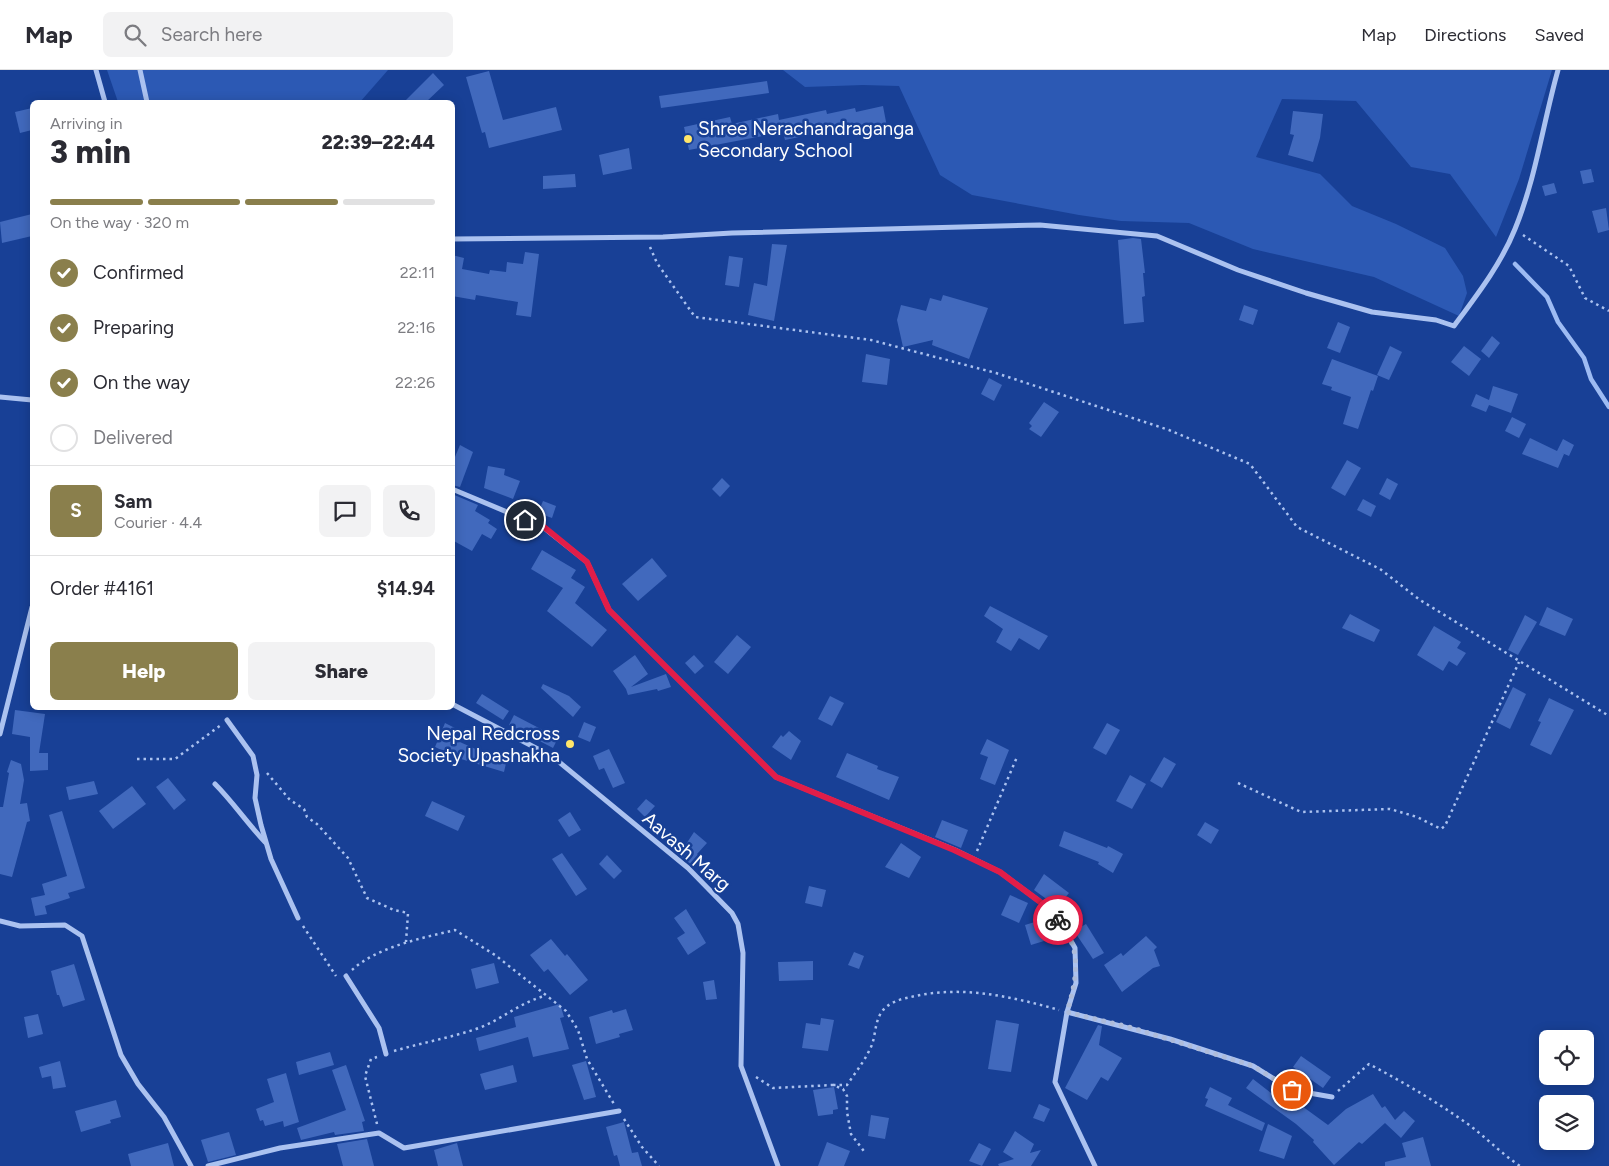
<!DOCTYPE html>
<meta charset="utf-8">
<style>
body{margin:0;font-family:Figtree,sans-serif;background:#f2f2f3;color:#2b2b33;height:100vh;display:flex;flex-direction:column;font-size:19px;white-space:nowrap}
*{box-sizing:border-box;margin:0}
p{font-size:16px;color:#7c7c81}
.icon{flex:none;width:28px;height:28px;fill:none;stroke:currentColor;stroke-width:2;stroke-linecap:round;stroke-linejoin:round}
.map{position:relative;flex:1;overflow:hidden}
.sheet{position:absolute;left:30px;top:30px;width:425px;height:610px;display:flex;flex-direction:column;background:#fff;border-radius:8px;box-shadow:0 2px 12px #0003}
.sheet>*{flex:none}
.fabs{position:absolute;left:1539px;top:960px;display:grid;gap:10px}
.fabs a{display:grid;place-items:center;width:55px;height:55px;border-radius:8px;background:#fff;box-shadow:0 2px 12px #0003;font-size:25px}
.pin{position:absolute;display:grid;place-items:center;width:42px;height:42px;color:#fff;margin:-21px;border:2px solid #fff;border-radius:50%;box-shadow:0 1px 5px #0007}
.courier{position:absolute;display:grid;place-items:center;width:50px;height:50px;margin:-25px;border:4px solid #e11d48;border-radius:50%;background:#fff;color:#222;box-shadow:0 1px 6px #0007}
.head em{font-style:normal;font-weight:800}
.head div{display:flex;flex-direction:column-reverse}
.head{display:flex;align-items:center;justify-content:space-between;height:85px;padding:0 20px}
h1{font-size:32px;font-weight:800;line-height:38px}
.bar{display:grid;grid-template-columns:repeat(4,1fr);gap:8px 5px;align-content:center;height:60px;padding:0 20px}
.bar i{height:6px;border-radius:4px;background:#e1e1e2}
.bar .on{background:#8a7f4c}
.bar p{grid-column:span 4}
.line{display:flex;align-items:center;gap:12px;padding:0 20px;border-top:1px solid #e1e1e2}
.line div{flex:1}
.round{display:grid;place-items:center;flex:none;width:52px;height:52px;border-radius:8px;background:#f2f2f3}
ol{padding:0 20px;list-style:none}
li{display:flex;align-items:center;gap:15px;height:55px}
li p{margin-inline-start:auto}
li .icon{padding:5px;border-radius:50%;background:#8a7f4c;color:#fff;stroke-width:4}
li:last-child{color:#7c7c81}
li i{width:28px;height:28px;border:2px solid #e1e1e2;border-radius:50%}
.action{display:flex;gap:10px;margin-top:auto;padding:10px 20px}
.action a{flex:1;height:58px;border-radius:8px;background:#8a7f4c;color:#fff;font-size:20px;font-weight:800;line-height:58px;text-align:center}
.action a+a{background:#f2f2f3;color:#2b2b33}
header{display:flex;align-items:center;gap:30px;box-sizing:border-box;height:70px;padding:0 25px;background:#fff;border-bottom:1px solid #e1e1e2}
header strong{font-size:24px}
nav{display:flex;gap:28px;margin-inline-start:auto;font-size:18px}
.search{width:350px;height:45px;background:#f2f2f3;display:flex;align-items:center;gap:12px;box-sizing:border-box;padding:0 18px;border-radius:8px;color:#7c7c81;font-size:19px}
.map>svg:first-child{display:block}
.green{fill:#2c59b4}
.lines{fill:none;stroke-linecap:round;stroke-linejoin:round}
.stream{stroke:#9dbbf3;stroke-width:4.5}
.building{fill:#4169bd}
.path{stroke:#abc2f0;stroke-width:2.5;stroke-dasharray:2.5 4;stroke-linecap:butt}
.minor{stroke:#abc2f0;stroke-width:5}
.done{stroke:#aebcda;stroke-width:5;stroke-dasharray:0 9}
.route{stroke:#e11d48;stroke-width:6}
.poi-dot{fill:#ffe66a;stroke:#184096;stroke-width:2}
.labels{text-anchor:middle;stroke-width:5;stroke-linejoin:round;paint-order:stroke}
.poi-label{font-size:19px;fill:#fff;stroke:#184096;text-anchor:start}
.street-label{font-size:19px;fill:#fff;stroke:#184096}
</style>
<header>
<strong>Map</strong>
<div class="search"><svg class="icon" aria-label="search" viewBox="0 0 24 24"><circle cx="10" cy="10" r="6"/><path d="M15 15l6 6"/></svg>Search here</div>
<nav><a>Map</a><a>Directions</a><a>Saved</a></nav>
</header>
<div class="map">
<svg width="1609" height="1096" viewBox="0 0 1609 1096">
<rect width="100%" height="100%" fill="#184096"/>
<g class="green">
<polygon points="107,0 388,0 360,32 118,32"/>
<polygon points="783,0 1552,0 1519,109 1496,167 1450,104 1411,97 1356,31 1282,29 1256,87 1320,104 1352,136 1396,154 1445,178 1463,206 1467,223 1459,246 1374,207 1253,179 1189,153 1121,151 1079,145 972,125 940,105 899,16 863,15 805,17"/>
</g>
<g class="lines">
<polyline class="stream" points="1515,194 1547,227 1558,252 1584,288 1591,309 1609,337"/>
</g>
<g class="building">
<polygon points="489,1 503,50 556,37 562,60 489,78 485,62 482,63 466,7"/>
<polygon points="433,3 444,15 426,32 404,32"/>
<polygon points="767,11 769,23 661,38 659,26"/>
<polygon points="883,36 887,57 861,62 860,59 833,65 832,60 785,70 783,62 689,80 684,57 730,47 732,54 778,44 779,50 826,40 827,44 855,38 856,42"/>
<polygon points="32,38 32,60 20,63 15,42"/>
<polygon points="1293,41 1323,44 1320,68 1313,92 1288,85 1294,65 1290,64"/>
<polygon points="629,78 632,99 603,105 599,85"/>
<polygon points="1591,99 1594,112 1583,114 1580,101"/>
<polygon points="575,104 576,117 543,119 543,106"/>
<polygon points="1554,113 1557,123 1545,126 1542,116"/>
<polygon points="1606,138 1609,160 1598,163 1592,141"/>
<polygon points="32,144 32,166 2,173 0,152"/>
<polygon points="1133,168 1141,169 1145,203 1143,203 1145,226 1142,227 1144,252 1124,254 1118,170"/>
<polygon points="772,174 787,175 774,251 748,245 754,213 767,216"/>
<polygon points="525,182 539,184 531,247 516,245 518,232 476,225 475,230 452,226 452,185 464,188 462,199 489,204 490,200 506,202 507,192 523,194"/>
<polygon points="729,186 743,188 739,217 725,215"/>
<polygon points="943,225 988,238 969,289 932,275 933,270 903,277 897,250 901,235 926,241 930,228 941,231"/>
<polygon points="1244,235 1258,240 1253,255 1239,250"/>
<polygon points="1338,252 1350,257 1340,283 1327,278"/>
<polygon points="1492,266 1500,273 1489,288 1481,281"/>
<polygon points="1390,276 1402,282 1389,310 1377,305"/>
<polygon points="1464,276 1481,289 1469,306 1451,292"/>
<polygon points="866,284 890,289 887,315 862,312"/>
<polygon points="1332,289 1378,306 1373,321 1371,320 1358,359 1343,354 1351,327 1331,320 1332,317 1322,314"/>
<polygon points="989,308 1002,315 994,331 981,324"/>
<polygon points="1493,316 1518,324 1511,343 1489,335 1486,342 1471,336 1476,324 1489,330"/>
<polygon points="1044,332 1059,342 1041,367 1029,359 1032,356 1029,353"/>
<polygon points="1512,347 1526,354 1519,368 1505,361"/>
<polygon points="1530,368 1557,381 1563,369 1574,375 1569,386 1562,383 1564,384 1558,398 1522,384"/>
<polygon points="460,375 473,382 460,417 452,415 452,394"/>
<polygon points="1347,390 1361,398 1345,426 1331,418"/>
<polygon points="488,396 505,399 504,405 520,411 513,429 484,418"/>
<polygon points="722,408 730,416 720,427 712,419"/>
<polygon points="1387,408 1398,414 1390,430 1379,424"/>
<polygon points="452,424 478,435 475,441 490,450 488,453 497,459 491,469 482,464 472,481 452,470"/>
<polygon points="1363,429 1376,436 1371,447 1357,440"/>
<polygon points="543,431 556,436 552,448 538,443"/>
<polygon points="542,480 576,500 571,508 585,517 575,533 607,560 592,577 547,541 563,518 531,499"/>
<polygon points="652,488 667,506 638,531 622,514"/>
<polygon points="990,536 1048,566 1039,580 1019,568 1011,581 996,572 1003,559 984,546"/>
<polygon points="1547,537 1573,549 1565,566 1539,555"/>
<polygon points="1350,544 1380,560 1374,572 1342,558"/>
<polygon points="1525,545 1537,552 1518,585 1508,580"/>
<polygon points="1434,556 1461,572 1457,578 1466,583 1457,596 1449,591 1443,601 1417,585"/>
<polygon points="737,565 751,577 728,604 714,592"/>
<polygon points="635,585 648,604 631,617 666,604 671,617 658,621 657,619 628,625 626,619 613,601"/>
<polygon points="694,585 704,596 695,604 685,593"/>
<polygon points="543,614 569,626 581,637 573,647 541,618"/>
<polygon points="1513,617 1526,624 1510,659 1496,652"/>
<polygon points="482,624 509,641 503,650 476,633"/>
<polygon points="830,626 844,633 832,656 818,649"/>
<polygon points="1549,628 1574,640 1551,685 1530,675 1541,652 1538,651"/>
<polygon points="15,640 45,644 39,683 48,683 48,700 30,701 30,667 12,664"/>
<polygon points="514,645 558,668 553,678 509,655"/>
<polygon points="584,652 596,657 590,672 578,667"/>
<polygon points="445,653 457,659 453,669 487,684 507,689 504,702 461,689 435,677"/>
<polygon points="1107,653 1120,660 1106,685 1093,678"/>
<polygon points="789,661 801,671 791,690 772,677 781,665 783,667"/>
<polygon points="987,669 1009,680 995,715 980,709 988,687 980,684"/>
<polygon points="609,679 625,713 613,718 604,698 599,700 593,686"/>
<polygon points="847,683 878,696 877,699 899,707 889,730 836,707"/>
<polygon points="1164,687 1176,694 1162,718 1150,711"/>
<polygon points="11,690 21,694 24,710 20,734 27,733 30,751 27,752 12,807 0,804 0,737 3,737 9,703 7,702"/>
<polygon points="1130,705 1146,714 1132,739 1116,731"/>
<polygon points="168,708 186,730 174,740 156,717"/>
<polygon points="94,711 98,724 69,730 66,717"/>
<polygon points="132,716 146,734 113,759 99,741"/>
<polygon points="646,729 655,736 645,747 637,739"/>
<polygon points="432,731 465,746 458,761 425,746"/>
<polygon points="62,741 85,818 68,823 70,828 45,836 47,844 35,846 31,828 45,825 42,814 67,806 49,745"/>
<polygon points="570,742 581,760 569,767 558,750"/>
<polygon points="942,750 968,760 961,778 935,767"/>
<polygon points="1205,752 1219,760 1211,774 1197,765"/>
<polygon points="1064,761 1107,778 1108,776 1123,784 1113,803 1098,794 1099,792 1059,776"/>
<polygon points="694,762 707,773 697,784 699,786 692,795 679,785"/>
<polygon points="901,773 921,787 909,808 885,797"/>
<polygon points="562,783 587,819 576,826 552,789"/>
<polygon points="607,785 622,801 614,809 599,794"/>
<polygon points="1044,804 1069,823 1064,829 1081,849 1078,852 1034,820"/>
<polygon points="809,816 826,820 822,837 805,833"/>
<polygon points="1010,825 1028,833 1019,853 1001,845"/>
<polygon points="686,839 706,873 688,885 677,868 685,863 674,848"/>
<polygon points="1038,851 1044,871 1031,875 1025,855"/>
<polygon points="1086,854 1104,883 1093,889 1074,861"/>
<polygon points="1146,866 1157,877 1154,880 1160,896 1153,898 1122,922 1104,895 1121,883 1123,886"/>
<polygon points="551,869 565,886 567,884 588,910 570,925 548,899 544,902 530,885"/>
<polygon points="854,882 864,886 859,899 848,895"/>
<polygon points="813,891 813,910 779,911 778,892"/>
<polygon points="494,893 499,913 476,919 471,899"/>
<polygon points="74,894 85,930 63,937 59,925 57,925 51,901"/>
<polygon points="714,910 717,929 706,930 703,912"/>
<polygon points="560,934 564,947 560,948 569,979 533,987 528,967 479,981 476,968 516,957 514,947"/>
<polygon points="626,939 633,960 619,964 620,967 596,974 589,947 612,940 613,943"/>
<polygon points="38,944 43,964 28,968 24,947"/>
<polygon points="821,948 834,950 828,981 802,978 806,953 820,955"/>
<polygon points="996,950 1019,954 1011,1002 988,999"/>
<polygon points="1098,955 1102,956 1099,975 1122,988 1108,1011 1101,1007 1087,1030 1065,1018"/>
<polygon points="330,982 334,995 299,1005 296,992"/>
<polygon points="1301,986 1331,1007 1323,1018 1293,997"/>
<polygon points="60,991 66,1017 53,1019 51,1006 42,1008 39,997"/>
<polygon points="586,991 596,1027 584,1030 572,995"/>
<polygon points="346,995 365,1051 362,1052 364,1061 335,1065 334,1062 301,1070 297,1058 346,1040 332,1000"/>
<polygon points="513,995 517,1012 485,1020 480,1004"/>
<polygon points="286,1003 299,1052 284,1057 283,1051 265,1056 263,1050 260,1051 256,1039 274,1032 267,1009"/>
<polygon points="1253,1009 1280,1030 1284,1023 1328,1055 1346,1039 1373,1024 1382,1038 1385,1036 1395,1050 1404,1041 1415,1051 1401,1068 1385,1053 1362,1074 1359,1072 1334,1095 1313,1072 1314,1070 1296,1054 1246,1018"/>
<polygon points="834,1017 838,1039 833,1040 833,1044 818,1046 813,1020"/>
<polygon points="1210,1017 1232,1028 1228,1035 1265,1053 1262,1061 1205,1036 1208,1029 1205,1028"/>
<polygon points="116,1030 121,1047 110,1050 111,1053 81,1062 75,1041"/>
<polygon points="1039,1034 1050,1039 1044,1052 1033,1048"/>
<polygon points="871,1045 889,1048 885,1069 868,1066"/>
<polygon points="624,1052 632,1083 638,1082 642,1096 620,1096 617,1085 614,1086 606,1057"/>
<polygon points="1268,1054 1292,1066 1284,1089 1259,1081"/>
<polygon points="1015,1061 1034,1074 1030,1083 1041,1080 1031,1096 999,1096 998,1094 1014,1089 1003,1082"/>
<polygon points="229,1062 236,1085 208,1092 201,1070"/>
<polygon points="1423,1067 1431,1096 1385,1096 1385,1092 1406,1087 1402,1073"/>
<polygon points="367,1069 374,1096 343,1096 337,1074"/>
<polygon points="827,1072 850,1081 844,1096 818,1096"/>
<polygon points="168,1073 174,1096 131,1096 128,1084"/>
<polygon points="457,1073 463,1096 438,1096 434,1080"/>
<polygon points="979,1073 991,1079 982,1096 969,1091"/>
</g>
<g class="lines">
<g class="path">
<polyline points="1523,165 1569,196 1585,228 1609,241"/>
<polyline points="650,177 657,193 695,247 871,270 996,303 1169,360 1250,394 1297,457 1380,499 1420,530 1609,646"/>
<polyline points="137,689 175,689 221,655"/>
<polyline points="267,703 290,730 304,739 307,747 317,754 348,788 367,828 394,840 408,843 406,872"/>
<polyline points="1238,713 1301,742 1390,739 1417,747 1441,759 1445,756 1519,592"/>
<polyline points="977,781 1017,687"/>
<polyline points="303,856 336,906"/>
<path d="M352,900C377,877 422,868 455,860L495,885L566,941L578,960L587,989L614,1034"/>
<path d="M394,981C421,973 449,968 476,959C502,950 520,932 545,926"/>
<polyline points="756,1007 773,1018 833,1015 843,1019 847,1026 847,1042 851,1064 866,1084"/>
<path d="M833,1015H847C855,1003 864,992 870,979C876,968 874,954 881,943C887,933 900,929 911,927C960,915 1010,926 1059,940"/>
<path d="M1338,1021L1369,994C1401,1011 1432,1029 1462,1050C1483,1064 1499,1082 1520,1096"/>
<polyline points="624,1049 642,1077 659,1096"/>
<polyline points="377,1054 365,1006 371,989 377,987"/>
</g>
<g class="minor">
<polyline points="96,0 105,32"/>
<polyline points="140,0 147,32"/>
<path d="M452,169L663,167L732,163L1040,155L1157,166L1238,200L1306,223L1372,242L1436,250L1454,256C1477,225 1501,194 1515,159C1536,108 1543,53 1558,0"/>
<polyline points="0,327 32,330"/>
<polyline points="452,419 543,457 587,492 609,540 776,707 955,780 1000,802 1043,834 1062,855 1075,878 1076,913 1067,942 1055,1012 1095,1096"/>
<polyline points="452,634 553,687 688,798 732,843 738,854 743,883 741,996 778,1096"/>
<polyline points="227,650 253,686 257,705 255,728 261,755 271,789 298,848"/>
<polyline points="0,664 32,537"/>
<path d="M215,714C233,732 247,753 265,772"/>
<polyline points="0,851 20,856 65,855 82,866 121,985 138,1014 164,1047 191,1096"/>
<polyline points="346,906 379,958 386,984"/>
<polyline points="1067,942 1170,969 1253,996 1292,1020 1332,1027"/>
<polyline points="208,1096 280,1078 379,1063 404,1078 619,1041"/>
</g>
</g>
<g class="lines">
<path class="done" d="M1058,850C1083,879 1077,908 1067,942L1133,958L1253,996L1292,1020"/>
<polyline class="route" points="525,450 544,457 587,492 609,540 776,707 954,780 1000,802 1043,834 1058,850"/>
</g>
<g class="poi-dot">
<circle cx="688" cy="69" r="5"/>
<circle cx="570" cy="674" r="5"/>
</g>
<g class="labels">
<g class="poi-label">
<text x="698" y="65">Shree Nerachandraganga<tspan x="698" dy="22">Secondary School</tspan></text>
<text x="560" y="670" text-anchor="end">Nepal Redcross<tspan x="560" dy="22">Society Upashakha</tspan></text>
</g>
<g class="street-label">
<text transform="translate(687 781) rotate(41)" y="7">Aavash Marg</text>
</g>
</g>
</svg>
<div class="fabs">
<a><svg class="icon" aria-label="locate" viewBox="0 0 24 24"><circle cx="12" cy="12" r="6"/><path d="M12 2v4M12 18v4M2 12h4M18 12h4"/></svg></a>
<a><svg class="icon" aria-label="layers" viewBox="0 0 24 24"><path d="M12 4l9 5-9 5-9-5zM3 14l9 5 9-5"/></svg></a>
</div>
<div class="pin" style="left:1292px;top:1020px;background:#ea580c"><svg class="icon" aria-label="bag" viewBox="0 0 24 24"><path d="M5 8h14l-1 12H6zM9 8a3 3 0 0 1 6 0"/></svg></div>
<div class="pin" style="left:525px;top:450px;background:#1f2937"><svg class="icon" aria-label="home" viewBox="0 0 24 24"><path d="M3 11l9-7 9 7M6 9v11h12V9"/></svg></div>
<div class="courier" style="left:1058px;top:850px"><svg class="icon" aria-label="bike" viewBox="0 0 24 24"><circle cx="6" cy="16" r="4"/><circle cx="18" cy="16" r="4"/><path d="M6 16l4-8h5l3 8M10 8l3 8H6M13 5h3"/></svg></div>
<section class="sheet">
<div class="head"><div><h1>3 min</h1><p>Arriving in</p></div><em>22:39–22:44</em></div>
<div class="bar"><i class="on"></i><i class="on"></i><i class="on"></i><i></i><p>On the way · 320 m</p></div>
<ol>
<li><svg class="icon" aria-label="check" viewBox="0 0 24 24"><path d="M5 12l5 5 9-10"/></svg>Confirmed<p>22:11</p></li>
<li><svg class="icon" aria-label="check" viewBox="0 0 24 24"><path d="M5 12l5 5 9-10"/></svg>Preparing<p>22:16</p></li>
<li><svg class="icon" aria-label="check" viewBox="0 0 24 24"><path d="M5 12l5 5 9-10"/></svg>On the way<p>22:26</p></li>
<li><i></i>Delivered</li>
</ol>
<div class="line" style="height:90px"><b class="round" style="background:#8a7f4c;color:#fff">S</b><div><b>Sam</b><p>Courier · 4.4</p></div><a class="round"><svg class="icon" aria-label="chat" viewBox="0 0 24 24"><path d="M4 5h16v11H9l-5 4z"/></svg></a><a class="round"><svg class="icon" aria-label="phone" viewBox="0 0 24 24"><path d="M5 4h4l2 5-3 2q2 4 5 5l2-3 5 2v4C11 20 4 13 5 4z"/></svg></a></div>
<div class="line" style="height:65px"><div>Order #4161</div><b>$14.94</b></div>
<div class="action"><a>Help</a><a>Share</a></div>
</section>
</div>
